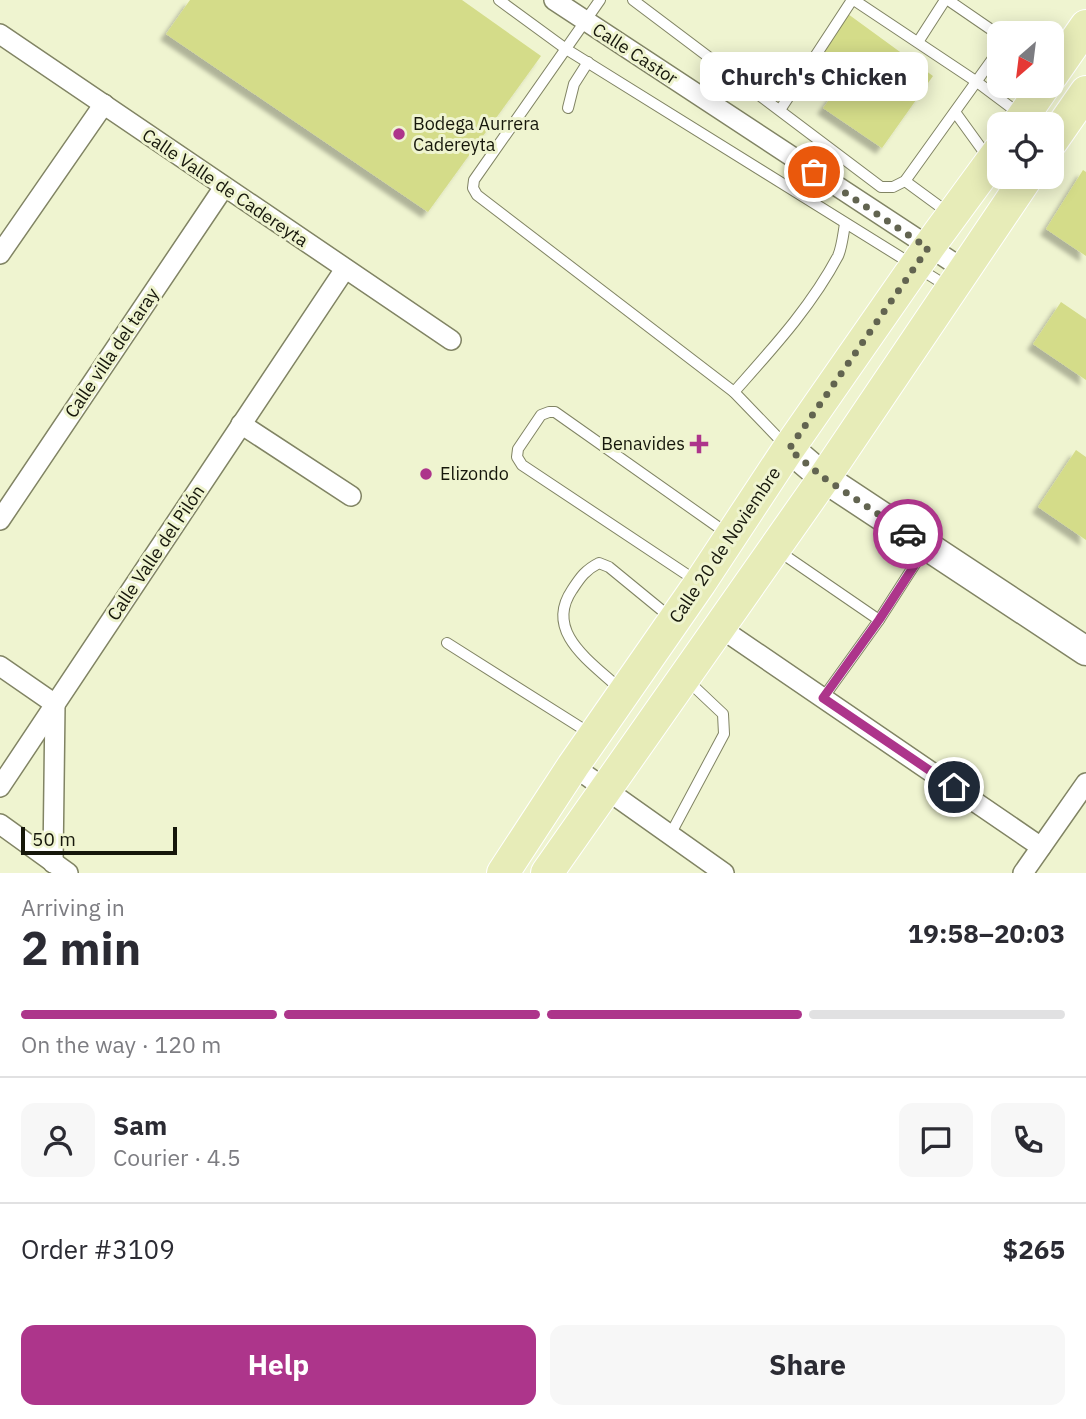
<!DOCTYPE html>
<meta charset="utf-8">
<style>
body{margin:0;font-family:"IBM Plex Sans",sans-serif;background:#f7f7f7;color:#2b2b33;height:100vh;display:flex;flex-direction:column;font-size:26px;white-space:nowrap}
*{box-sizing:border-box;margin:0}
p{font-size:23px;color:#7c7c81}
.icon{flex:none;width:38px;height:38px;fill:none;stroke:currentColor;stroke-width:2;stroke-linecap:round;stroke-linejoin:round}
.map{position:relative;height:873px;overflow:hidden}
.drawer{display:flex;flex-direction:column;background:#fff;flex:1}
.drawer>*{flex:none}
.needle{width:46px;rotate:208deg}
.fabs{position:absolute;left:987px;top:21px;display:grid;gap:14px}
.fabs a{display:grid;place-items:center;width:77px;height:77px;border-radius:14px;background:#fff;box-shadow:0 4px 18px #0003;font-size:35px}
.scale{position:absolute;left:21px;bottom:18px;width:156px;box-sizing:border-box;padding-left:7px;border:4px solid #16170b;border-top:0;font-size:19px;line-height:24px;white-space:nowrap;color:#16170b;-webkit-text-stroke:5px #eff4d0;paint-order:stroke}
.pin{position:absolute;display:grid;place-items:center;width:60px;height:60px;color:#fff;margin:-30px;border:4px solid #fff;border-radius:50%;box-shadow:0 2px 7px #0007}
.courier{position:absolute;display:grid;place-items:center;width:70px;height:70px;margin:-35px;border:5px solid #ad358b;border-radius:50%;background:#fff;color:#222;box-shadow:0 2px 9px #0007}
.bubble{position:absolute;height:49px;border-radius:14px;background:#fff;box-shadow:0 4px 18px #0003;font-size:23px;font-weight:700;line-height:49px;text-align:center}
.summary em{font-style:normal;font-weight:700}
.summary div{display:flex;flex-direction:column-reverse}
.summary{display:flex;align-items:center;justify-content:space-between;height:119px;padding:0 21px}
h1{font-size:46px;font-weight:700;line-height:52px}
.bar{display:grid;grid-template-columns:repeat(4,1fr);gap:10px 7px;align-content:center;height:84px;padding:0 21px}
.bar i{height:9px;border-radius:5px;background:#e1e1e2}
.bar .active{background:#ad358b}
.bar p{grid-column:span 4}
.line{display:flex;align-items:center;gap:18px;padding:0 21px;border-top:2px solid #e1e1e2}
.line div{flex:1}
.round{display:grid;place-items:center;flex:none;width:74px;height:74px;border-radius:14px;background:#f7f7f7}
.primary-button{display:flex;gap:14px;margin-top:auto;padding:14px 21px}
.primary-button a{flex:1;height:80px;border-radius:14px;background:#ad358b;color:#fff;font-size:28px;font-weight:700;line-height:80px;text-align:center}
.primary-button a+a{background:#f7f7f7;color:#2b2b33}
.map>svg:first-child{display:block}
.building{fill:#d4dc89;filter:url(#shadow)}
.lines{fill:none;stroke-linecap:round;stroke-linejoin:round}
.lane-casing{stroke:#818464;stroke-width:12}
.street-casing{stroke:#818464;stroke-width:22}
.secondary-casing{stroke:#818464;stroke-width:31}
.primary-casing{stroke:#fff;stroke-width:34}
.lane{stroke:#fff;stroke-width:10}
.street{stroke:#fff;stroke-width:19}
.secondary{stroke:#fff;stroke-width:28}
.primary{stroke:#e7ecb8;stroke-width:32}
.done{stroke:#626450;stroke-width:7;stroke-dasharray:0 12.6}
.route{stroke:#ad358b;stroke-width:9}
.poi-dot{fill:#ad358b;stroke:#eff4d0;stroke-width:2.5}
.labels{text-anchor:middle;stroke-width:6;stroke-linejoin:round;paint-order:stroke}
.street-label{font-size:18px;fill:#16170b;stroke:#eff4d0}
.poi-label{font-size:18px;fill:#16170b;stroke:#eff4d0;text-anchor:start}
</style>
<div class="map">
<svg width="1086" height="873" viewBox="0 0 1086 873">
<defs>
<filter id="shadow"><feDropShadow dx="-6" dy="6" stdDeviation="2" flood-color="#0004"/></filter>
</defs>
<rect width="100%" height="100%" fill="#eff4d0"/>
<g class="building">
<polygon points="190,0 462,0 541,56 428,212 166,34"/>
<polygon points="848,14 933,76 882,148 823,108 849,73 821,54"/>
<polygon points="1083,170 1086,172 1086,256 1046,229"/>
<polygon points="1061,302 1086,319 1086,380 1033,344"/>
<polygon points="1076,450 1086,457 1086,540 1038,507"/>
</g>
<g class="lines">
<defs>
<g id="lane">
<polyline points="499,0 566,49 947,286"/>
<polyline points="600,0 474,180 473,188 477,195 734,392 786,446"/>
<polyline points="633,0 881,187 893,187 905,181 999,50"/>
<polyline points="854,0 977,82 1021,115"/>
<polyline points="948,0 999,35"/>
<polyline points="918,42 945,0"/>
<polyline points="568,108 574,84 588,62"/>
<polyline points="780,110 852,0"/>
<polyline points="955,112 989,159"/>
<polyline points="905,181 950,214"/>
<path d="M734,392C772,349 811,307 838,256C842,247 843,235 845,224"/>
<polyline points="777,550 879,620 823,698"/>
<polyline points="695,580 522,465 517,457 518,449 541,415 549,412 555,412 728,534"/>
<polyline points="879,620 926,547"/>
<polyline points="447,643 591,734"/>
<path d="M621,690C593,663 543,633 572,590C580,578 585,570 599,563L609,567L670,617"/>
<polyline points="670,835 724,734 723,714 687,680"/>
</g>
<g id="street">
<polyline points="554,0 963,269"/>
<polyline points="0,34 451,340"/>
<polyline points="0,254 104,104"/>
<polyline points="241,424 351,496"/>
<polyline points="0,520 224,187"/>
<polyline points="719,627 1041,847"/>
<polyline points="0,666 55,704"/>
<polyline points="573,766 724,873"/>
<polyline points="0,787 345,269"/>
<polyline points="0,824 68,873"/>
<polyline points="53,863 55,704"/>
<polyline points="1023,873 1086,783"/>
</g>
<polyline id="secondary" points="789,448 824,478 1086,651"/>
<g id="primary">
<polyline points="1052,75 1086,26"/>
<polyline points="1018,124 1044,86"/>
<polyline points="1052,141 1086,92"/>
<polyline points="503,873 573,766 700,583 789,448 928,248 999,151"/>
<polyline points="547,873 824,478 1027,177"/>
</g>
</defs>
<use href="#lane" class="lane-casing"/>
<use href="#street" class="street-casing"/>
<use href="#secondary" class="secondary-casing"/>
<use href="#primary" class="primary-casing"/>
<use href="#lane" class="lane"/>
<use href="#street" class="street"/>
<use href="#secondary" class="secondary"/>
<use href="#primary" class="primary"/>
</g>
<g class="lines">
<polyline class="done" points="814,172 928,248 789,449 824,478 908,534"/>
<polyline class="route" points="908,534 927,546 879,620 823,698 954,787"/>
</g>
<g class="poi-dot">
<circle cx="399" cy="134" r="7"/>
<path d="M695.5 433.5h7v7h7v7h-7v7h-7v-7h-7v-7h7z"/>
<circle cx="426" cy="474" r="7"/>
</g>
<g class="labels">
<g class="street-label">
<text transform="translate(635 54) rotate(33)" y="6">Calle Castor</text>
<text transform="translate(225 188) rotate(34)" y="6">Calle Valle de Cadereyta</text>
<text transform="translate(112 353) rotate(-56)" y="6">Calle villa del taray</text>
<text transform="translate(725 545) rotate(-56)" y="6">Calle 20 de Noviembre</text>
<text transform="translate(156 553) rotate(-56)" y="6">Calle Valle del Pilón</text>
</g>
<g class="poi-label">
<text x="413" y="130">Bodega Aurrera<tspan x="413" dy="21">Cadereyta</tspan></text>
<text x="685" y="450" text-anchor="end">Benavides</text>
<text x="440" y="480">Elizondo</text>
</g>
</g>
</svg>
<div class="fabs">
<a><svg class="needle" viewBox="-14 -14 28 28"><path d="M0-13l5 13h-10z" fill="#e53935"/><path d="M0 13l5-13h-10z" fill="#7c7c81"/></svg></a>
<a><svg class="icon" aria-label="locate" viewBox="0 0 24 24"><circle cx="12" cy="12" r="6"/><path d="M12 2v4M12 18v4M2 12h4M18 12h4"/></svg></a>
</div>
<div class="scale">50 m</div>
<div class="pin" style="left:814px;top:172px;background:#ea580c"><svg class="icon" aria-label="bag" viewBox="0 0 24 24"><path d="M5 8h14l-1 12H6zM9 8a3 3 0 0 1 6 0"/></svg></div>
<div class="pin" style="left:954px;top:787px;background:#1f2937"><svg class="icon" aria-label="home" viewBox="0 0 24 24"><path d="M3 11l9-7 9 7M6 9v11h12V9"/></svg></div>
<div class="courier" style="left:908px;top:534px"><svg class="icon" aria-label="car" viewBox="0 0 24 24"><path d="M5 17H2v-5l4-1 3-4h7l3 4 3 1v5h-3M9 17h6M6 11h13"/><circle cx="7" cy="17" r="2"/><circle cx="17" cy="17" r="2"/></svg></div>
<div class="bubble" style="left:700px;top:52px;width:228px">Church's Chicken</div>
</div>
<section class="drawer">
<div class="summary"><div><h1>2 min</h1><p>Arriving in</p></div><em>19:58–20:03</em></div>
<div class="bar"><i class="active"></i><i class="active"></i><i class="active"></i><i></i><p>On the way · 120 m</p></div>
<div class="line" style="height:126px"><a class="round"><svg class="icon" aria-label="person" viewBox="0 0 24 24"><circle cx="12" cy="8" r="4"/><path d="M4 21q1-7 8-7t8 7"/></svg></a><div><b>Sam</b><p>Courier · 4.5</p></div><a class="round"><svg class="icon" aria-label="chat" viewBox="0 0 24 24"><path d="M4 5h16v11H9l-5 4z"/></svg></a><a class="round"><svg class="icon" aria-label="phone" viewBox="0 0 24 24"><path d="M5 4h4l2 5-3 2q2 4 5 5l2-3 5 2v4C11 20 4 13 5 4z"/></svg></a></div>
<div class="line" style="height:91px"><div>Order #3109</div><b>$265</b></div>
<div class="primary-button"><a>Help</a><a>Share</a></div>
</section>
